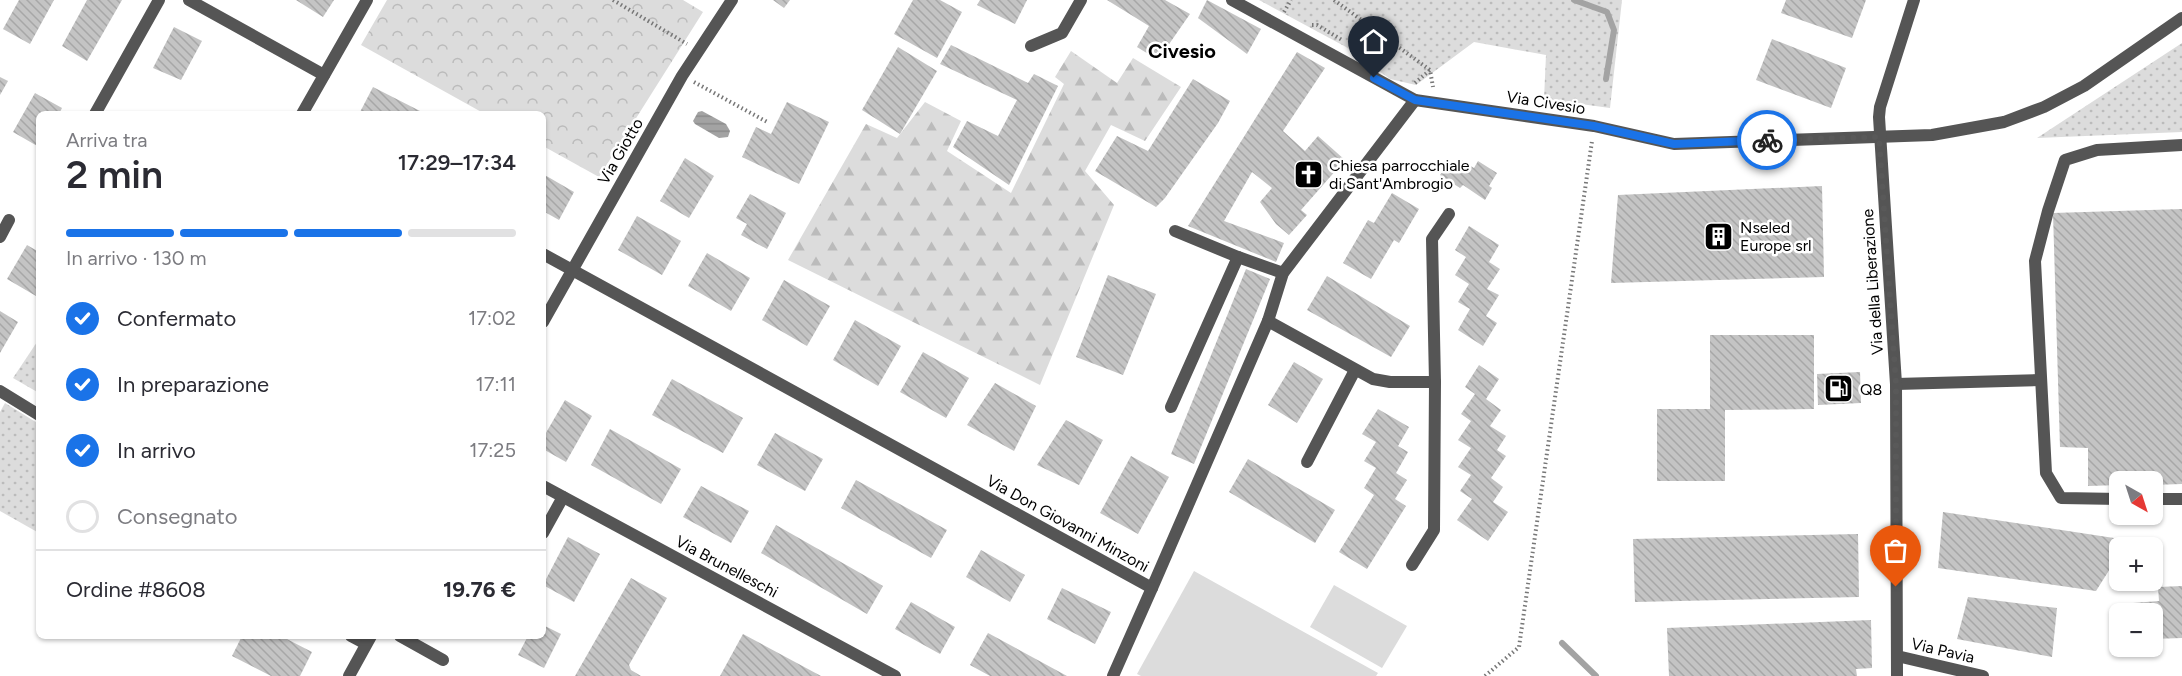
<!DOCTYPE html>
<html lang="it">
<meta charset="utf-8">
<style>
body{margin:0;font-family:Figtree,sans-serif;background:#f7f7f7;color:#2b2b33;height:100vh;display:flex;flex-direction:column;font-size:22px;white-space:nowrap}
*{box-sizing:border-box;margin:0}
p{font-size:20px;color:#7c7c81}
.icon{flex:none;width:33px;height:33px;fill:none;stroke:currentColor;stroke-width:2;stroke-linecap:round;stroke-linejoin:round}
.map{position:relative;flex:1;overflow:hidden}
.drawer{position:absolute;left:36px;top:111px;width:510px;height:528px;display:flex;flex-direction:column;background:#fff;border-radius:9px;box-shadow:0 2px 4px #0004}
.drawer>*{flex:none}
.needle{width:39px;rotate:141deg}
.buttons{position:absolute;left:2109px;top:471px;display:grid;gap:12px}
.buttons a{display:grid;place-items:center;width:54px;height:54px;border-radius:9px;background:#fff;box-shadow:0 2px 4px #0004;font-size:30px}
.pin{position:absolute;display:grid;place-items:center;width:51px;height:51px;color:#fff;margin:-62px -26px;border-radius:50% 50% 50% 0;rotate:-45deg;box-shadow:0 0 6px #0007}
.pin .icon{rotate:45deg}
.courier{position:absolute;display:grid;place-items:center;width:60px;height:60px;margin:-30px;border:4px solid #1a73e8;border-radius:50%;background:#fff;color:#222;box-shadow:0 2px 8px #0007}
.head em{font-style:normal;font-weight:600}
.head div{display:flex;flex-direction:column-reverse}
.head{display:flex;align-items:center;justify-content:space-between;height:102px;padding:0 30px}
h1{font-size:39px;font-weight:600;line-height:45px}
.bar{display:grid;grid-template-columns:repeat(4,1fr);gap:9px 6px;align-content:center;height:72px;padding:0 30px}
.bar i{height:8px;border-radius:4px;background:#e1e1e2}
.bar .current{background:#1a73e8}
.bar p{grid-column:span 4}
.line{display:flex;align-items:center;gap:15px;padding:0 30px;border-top:2px solid #e1e1e2}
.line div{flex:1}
ol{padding:0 30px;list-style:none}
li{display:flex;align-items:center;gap:18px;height:66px}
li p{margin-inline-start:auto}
li .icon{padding:6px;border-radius:50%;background:#1a73e8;color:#fff;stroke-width:4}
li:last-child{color:#7c7c81}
li i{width:33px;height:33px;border:3px solid #e1e1e2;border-radius:50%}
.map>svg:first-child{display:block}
.grass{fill:url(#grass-dots)}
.forest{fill:url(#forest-firs)}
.park{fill:url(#park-crowns)}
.pitch{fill:#dcdcdc}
.water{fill:url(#water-rules)}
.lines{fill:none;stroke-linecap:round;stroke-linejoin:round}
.stream{stroke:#a3a3a3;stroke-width:6}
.building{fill:url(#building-back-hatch)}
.path{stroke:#777;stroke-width:4;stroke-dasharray:1.5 3;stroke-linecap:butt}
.service{stroke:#555;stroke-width:12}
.minor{stroke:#555;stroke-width:12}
.tertiary{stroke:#555;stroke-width:12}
.done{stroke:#595959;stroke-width:6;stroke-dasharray:0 10.8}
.route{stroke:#1a73e8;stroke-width:8}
.labels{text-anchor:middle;stroke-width:5;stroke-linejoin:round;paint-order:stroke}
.street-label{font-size:16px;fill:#000;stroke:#fff}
.poi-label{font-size:16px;fill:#000;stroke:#fff;text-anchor:start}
.quarter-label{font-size:20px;font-weight:bold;fill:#000;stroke:#fff}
</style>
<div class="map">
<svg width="2182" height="676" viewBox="0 0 2182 676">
<defs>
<pattern id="grass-dots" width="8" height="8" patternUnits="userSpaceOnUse" patternTransform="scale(1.5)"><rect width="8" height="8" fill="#dcdcdc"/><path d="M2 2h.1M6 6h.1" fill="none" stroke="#bbb" stroke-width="1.8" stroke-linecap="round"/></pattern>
<pattern id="forest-firs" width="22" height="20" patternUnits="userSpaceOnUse" patternTransform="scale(1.5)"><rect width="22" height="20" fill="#dcdcdc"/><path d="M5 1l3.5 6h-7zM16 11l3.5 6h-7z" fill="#bbb"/></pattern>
<pattern id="park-crowns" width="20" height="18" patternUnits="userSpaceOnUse" patternTransform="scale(1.5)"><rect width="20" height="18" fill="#dcdcdc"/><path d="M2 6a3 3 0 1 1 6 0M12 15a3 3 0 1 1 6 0" fill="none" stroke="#bbb"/></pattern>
<pattern id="water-rules" width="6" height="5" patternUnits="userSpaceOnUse" patternTransform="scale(1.5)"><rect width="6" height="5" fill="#a3a3a3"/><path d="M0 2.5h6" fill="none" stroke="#8b8b8b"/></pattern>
<pattern id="building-back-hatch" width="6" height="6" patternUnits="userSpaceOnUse" patternTransform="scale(1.5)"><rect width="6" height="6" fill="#c4c4c4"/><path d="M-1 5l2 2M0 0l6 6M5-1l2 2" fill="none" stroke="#a7a7a7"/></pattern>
</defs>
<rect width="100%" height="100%" fill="#fff"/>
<g class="grass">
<polygon points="1259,0 1622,0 1610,108 1544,99 1546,55 1474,42 1416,85 1390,79 1346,47"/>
<polygon points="2182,43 2182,132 2037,138"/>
<polygon points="39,339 39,393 13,378"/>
<polygon points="5,403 39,424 39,533 0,511 0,412"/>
</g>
<polygon class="forest" points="1071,51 1117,83 1133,58 1181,87 1145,141 1111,125 1085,171 1114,205 1040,385 788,260 866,124 897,138 925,102 961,121 947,151 1011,193 1064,84 1055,77"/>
<polygon class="park" points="387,0 683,0 703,12 599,177 543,146 543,114 485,114 361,45"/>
<g class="pitch">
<polygon points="1194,571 1378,673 1376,676 1141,676 1137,674"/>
<polygon points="1334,585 1407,626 1382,668 1310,627"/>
</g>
<polygon class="water" points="702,111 726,124 730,131 728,137 719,138 695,124 693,121 698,112"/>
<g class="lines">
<g class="stream">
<polyline points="1574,0 1607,12 1614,30 1606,79"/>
<polyline points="1562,643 1596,676"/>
</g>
</g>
<g class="building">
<polygon points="19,0 54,0 30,44 3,29"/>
<polygon points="87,0 122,0 87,61 62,46"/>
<polygon points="296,0 334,0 323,17"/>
<polygon points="773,0 790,0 784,8"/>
<polygon points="913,0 940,0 962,12 937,58 894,34"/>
<polygon points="980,0 1027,0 1015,24 977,5"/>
<polygon points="1107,0 1165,0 1190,14 1158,60 1137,47 1149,26"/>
<polygon points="1207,0 1261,29 1247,54 1198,18"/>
<polygon points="1786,0 1866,0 1852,38 1781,13"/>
<polygon points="174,27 202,41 181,80 153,68"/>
<polygon points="1772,39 1846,68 1831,108 1756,80"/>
<polygon points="951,45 1028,83 1034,74 1058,86 1009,185 953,147 967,121 998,136 1017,100 940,64"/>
<polygon points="898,47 937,71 900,134 862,110"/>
<polygon points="1297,52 1325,68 1283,131 1305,151 1318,136 1345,160 1301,210 1307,215 1289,235 1276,224 1260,202 1272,188 1252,172 1224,221 1284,243 1276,262 1188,226"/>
<polygon points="0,77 8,81 0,95"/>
<polygon points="1193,79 1230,101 1218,123 1165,198 1156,207 1095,171 1117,136 1148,151"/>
<polygon points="373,87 420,111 419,114 359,114"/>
<polygon points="35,93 62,108 59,114 39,114 39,147 13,132"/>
<polygon points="787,102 829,122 799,184 742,157 756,127 771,134"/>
<polygon points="685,158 714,176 689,218 660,201"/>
<polygon points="1458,158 1474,168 1478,161 1497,173 1489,186 1492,188 1485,200 1463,185 1460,188 1440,175 1447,164 1452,167"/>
<polygon points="543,174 574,192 559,220 543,211"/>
<polygon points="1822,186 1824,277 1611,283 1618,195"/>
<polygon points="1392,193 1419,209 1399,243 1394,240 1371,279 1343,263 1368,220 1374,223"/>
<polygon points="750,194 786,213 767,249 741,235 747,224 736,218"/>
<polygon points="2182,209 2182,484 2152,485 2152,482 2120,482 2120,485 2088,486 2088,448 2060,447 2053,213"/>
<polygon points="637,216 681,241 662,275 618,250"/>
<polygon points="1469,226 1499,245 1489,262 1500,269 1487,289 1499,295 1486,316 1497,323 1483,346 1458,330 1470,309 1458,302 1469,284 1455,275 1466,257 1455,250"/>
<polygon points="27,245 39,252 39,291 36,296 7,279"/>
<polygon points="707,253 750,278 731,311 688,286"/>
<polygon points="1246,269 1270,279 1194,464 1171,454"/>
<polygon points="1108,275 1156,294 1123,375 1076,357"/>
<polygon points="1327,276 1410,326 1391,357 1307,310"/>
<polygon points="784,280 830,306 807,346 762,320"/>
<polygon points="0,311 18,322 0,353"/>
<polygon points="855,320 901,346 878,386 833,360"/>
<polygon points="1710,335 1814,335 1814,409 1725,410 1725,481 1657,481 1657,409 1710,409"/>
<polygon points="923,352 969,378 946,418 900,392"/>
<polygon points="1294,362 1323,379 1297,423 1268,405"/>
<polygon points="1479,365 1499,379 1486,399 1501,410 1490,426 1506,436 1497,450 1506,456 1491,478 1503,487 1493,502 1508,512 1488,541 1457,520 1472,499 1460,491 1471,475 1458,467 1471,448 1458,440 1471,421 1461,414 1475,394 1465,387"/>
<polygon points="1860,372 1861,403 1818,405 1817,374"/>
<polygon points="672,379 743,418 723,453 652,415"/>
<polygon points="995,383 1036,406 1014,451 967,425"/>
<polygon points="565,400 592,416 566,462 543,449 543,438"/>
<polygon points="1378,409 1409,427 1398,446 1408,452 1396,473 1407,480 1395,499 1406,506 1367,569 1339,552 1374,495 1364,488 1376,468 1364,461 1376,442 1362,434"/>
<polygon points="1066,420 1103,440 1079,485 1037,465"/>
<polygon points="610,429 681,469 661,504 591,465"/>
<polygon points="775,433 823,459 805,491 757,465"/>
<polygon points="1131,456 1169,477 1138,534 1100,513"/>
<polygon points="1248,459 1335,510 1315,543 1229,492"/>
<polygon points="856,480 947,530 931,558 841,508"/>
<polygon points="701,486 749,511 731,543 683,517"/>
<polygon points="1943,512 2127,540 2123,548 2120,548 2120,553 2096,591 1938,568"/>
<polygon points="776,525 883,586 867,614 761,553"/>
<polygon points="1858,534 1859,597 1635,602 1633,539"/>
<polygon points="568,537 600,554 574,602 543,585"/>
<polygon points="981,550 1025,575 1010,602 966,577"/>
<polygon points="631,578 667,598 629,665 631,670 641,676 575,676"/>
<polygon points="2182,586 2182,638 2152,639 2152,614 2134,614 2133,603 2159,601 2158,587"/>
<polygon points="1062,588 1111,612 1095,644 1047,619"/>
<polygon points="1968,597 2057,608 2052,657 1957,639"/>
<polygon points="911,602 955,627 940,654 895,629"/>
<polygon points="1871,620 1872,668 1856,669 1857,676 1669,676 1667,628"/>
<polygon points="543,625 561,634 544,668 518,655 528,636 543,636"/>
<polygon points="988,633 1067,676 990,676 970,665"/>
<polygon points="743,634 821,676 720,676"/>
<polygon points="242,636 281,636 312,652 300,676 271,676 232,656"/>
</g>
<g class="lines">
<g class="path">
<polyline points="613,0 687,44"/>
<polyline points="1334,0 1430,70 1433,87"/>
<polyline points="1284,12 1291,0"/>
<polyline points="1312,25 1317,25 1342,40"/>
<polyline points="1381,64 1393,43"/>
<polyline points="694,82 769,123"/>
<polyline points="1415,83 1430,70"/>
<polyline points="1485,676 1519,647 1592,141"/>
</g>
<polyline class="service" points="400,636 443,660"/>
<g class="minor">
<polyline points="189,0 324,75"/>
<polyline points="1232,0 1415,100 1594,126 1674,144 1932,135 2004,122 2044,107 2084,86 2182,18"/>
<polyline points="1031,46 1062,33 1081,0"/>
<polyline points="95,114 159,0"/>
<polyline points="302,114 367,0"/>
<polyline points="1175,231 1238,257 1283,273"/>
<polyline points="0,237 9,220"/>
<polyline points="543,254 1152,588 1268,321 1283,273 1415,100"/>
<polyline points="1268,321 1373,379 1390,382 1435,382"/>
<polyline points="543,322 682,76 732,0"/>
<polyline points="1896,384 2041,380"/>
<polyline points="0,391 39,415"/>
<polyline points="1171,407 1238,257"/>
<polyline points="1307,462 1355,370"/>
<polyline points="543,486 895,676"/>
<polyline points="2120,499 2061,498 2046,473 2035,261 2048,211 2065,160 2097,150 2182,145"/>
<polyline points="2152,499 2182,499"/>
<polyline points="543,533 563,497"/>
<polyline points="1412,565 1434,530 1435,382 1432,239 1449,214"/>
<polyline points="351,636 366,644"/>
<polyline points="1897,656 1983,676"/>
<polyline points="349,676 371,636"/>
<polyline points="1113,676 1152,588"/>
</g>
<polyline class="tertiary" points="1897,676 1896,384 1879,117 1880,107 1914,0"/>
</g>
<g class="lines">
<polyline class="done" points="1767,140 1879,137 1896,384 1896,587"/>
<polyline class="route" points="1374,78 1415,100 1594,126 1674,144 1767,140"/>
</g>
<defs>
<symbol id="church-square" viewBox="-11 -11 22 22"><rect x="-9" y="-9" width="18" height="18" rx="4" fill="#000" stroke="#fff"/><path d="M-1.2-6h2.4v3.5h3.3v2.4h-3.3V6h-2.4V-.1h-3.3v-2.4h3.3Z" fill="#fff"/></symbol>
<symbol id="building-square" viewBox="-11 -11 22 22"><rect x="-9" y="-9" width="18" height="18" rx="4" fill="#000" stroke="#fff"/><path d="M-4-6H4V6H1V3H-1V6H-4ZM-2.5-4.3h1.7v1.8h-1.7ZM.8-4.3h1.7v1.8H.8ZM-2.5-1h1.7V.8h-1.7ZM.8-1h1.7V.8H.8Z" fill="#fff"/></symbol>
<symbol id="fuel-square" viewBox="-11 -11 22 22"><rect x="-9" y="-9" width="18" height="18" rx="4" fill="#000" stroke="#fff"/><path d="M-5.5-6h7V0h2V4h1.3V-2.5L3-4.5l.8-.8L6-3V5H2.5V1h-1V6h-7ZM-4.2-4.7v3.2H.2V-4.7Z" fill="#fff"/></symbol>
</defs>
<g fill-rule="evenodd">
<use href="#church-square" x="1292" y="158" width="33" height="33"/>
<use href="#building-square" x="1702" y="220" width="33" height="33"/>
<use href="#fuel-square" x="1822" y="372" width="33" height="33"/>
</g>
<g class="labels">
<g class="street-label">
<text transform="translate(1546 102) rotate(9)" y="6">Via Civesio</text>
<text transform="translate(620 151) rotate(-60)" y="6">Via Giotto</text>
<text transform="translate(1872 282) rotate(-94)" y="6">Via della Liberazione</text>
<text transform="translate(1068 523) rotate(29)" y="6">Via Don Giovanni Minzoni</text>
<text transform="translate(727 566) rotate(28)" y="6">Via Brunelleschi</text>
<text transform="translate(1943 650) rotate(13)" y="6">Via Pavia</text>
</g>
<g class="poi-label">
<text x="1329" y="171">Chiesa parrocchiale<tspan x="1329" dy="18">di Sant'Ambrogio</tspan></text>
<text x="1740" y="233">Nseled<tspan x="1740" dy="18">Europe srl</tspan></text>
<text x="1860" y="395">Q8</text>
</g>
<g class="quarter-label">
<text x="1182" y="58">Civesio</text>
</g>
</g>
</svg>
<div class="buttons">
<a><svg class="needle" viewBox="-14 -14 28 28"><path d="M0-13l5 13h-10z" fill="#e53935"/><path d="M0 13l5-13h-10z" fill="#7c7c81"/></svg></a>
<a>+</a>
<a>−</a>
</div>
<div class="pin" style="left:1896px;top:587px;background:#ea580c"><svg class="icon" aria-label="bag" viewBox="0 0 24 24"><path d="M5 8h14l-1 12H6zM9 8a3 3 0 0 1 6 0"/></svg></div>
<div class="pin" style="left:1374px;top:78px;background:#1f2937"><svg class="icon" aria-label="home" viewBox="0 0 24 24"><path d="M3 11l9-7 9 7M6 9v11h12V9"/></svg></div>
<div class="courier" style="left:1767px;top:140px"><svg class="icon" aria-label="bike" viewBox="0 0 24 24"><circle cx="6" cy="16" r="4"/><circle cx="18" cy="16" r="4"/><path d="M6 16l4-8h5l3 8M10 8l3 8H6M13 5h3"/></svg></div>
<section class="drawer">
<div class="head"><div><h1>2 min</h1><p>Arriva tra</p></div><em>17:29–17:34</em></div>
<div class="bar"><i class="current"></i><i class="current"></i><i class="current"></i><i></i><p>In arrivo · 130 m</p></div>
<ol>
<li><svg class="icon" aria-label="check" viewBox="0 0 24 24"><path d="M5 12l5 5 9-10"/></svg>Confermato<p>17:02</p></li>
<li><svg class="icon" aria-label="check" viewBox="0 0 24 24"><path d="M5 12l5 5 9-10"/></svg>In preparazione<p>17:11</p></li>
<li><svg class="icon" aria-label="check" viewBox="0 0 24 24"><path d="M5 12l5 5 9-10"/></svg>In arrivo<p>17:25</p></li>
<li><i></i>Consegnato</li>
</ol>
<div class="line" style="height:78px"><div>Ordine #8608</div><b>19.76 €</b></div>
</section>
</div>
